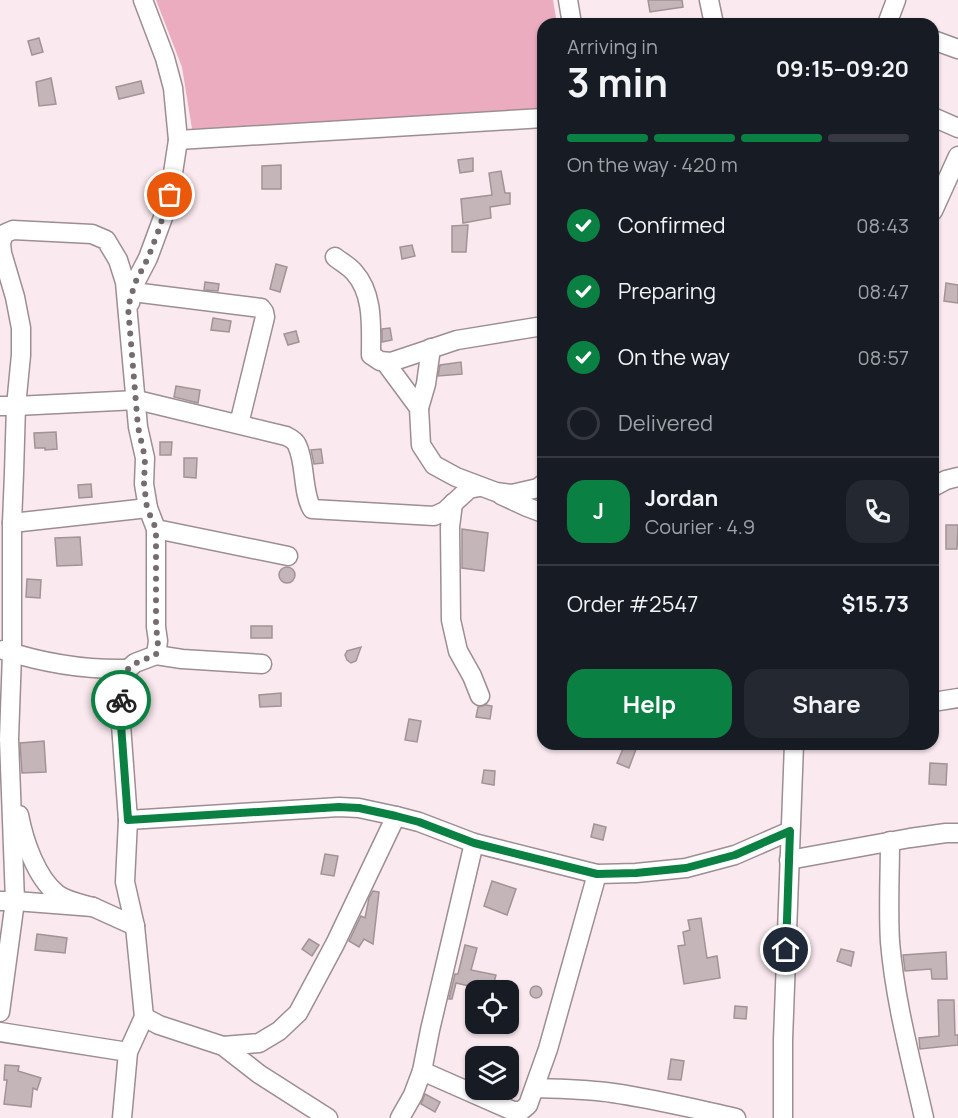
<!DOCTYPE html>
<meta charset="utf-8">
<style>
body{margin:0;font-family:Manrope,sans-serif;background:#242831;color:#f1f3f6;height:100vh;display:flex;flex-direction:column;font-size:22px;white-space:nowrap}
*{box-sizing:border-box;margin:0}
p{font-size:20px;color:#9ea1a6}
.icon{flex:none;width:33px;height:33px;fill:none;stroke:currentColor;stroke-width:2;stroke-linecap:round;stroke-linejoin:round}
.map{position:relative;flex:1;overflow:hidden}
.drawer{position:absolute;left:537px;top:18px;width:402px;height:732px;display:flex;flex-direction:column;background:#171b24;border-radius:18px;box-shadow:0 2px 4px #0004}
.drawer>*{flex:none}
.buttons{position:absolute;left:465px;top:980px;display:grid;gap:12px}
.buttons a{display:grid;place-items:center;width:54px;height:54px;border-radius:12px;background:#171b24;box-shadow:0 2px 4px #0004;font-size:30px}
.pin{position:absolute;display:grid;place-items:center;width:51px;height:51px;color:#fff;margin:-26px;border:3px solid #fff;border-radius:50%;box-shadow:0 2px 6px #0007}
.courier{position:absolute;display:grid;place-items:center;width:60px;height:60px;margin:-30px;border:4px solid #0b8043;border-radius:50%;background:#fff;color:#222;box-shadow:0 2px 8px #0007}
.summary em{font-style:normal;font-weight:700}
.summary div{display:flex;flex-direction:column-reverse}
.summary{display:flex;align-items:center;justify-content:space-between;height:102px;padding:0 30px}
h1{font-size:39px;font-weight:700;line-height:45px}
.bar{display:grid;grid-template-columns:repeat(4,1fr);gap:9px 6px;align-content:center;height:72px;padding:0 30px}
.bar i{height:8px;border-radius:4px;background:#363941}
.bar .current{background:#0b8043}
.bar p{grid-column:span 4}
.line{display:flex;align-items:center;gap:15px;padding:0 30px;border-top:2px solid #363941}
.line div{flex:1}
.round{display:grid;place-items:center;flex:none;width:63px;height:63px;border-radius:18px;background:#242831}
ol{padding:0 30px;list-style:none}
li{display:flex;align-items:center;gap:18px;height:66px}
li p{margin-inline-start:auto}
li .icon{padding:6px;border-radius:50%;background:#0b8043;color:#fff;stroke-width:4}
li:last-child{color:#9ea1a6}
li i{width:33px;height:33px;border:3px solid #363941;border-radius:50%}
.button{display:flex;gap:12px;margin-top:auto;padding:12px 30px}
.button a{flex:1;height:69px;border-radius:18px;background:#0b8043;color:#fff;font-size:24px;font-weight:700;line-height:69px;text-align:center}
.button a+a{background:#242831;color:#f1f3f6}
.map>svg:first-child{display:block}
.green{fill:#ecacc0}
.building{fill:#c4b5b9;stroke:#a29397;stroke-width:1.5}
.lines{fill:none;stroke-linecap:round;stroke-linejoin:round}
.minor-casing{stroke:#9d8e92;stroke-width:21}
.minor{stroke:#fff;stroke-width:18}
.done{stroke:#756c6f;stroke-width:6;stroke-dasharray:0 10.8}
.route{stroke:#0b8043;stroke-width:8}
</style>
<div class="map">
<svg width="958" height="1118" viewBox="0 0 958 1118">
<rect width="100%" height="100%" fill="#fae9ee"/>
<polygon class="green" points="156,0 553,0 557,24 543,24 543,109 192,129 182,67"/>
<g class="building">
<polygon points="648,0 682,0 683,7 650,12"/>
<polygon points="39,38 43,52 32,55 28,41"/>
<polygon points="51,78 56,104 39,106 36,82"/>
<polygon points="141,81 144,93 119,99 116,87"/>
<polygon points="473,158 473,171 460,173 458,160"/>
<polygon points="281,165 281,189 262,189 262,166"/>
<polygon points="501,171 505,193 510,193 510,204 490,207 491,218 463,223 461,199 492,195 489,173"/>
<polygon points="468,225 466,252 452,252 452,226"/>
<polygon points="412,245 415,256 402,259 400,247"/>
<polygon points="276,264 287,267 280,292 270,289"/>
<polygon points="205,282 219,284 218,291 204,290"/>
<polygon points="946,283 958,285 958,303 944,301"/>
<polygon points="213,318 231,321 229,332 211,330"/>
<polygon points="390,328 392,340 382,342 382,329"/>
<polygon points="296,331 299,342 288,345 284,334"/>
<polygon points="461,362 462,374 438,376 440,365"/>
<polygon points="176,386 200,390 198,403 174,397"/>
<polygon points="56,432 57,449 45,450 45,448 35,448 34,433"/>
<polygon points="160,442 172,442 171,455 160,455"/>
<polygon points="321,449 323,463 314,464 311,450"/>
<polygon points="184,458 197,458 196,478 184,477"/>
<polygon points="91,484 92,497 79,498 78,485"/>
<polygon points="946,525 958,525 957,549 946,549"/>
<polygon points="462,529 488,533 484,571 462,568"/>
<polygon points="80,537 82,565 57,566 55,538"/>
<circle cx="287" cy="575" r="8"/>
<polygon points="27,579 41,580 40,598 26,597"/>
<rect x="251" y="626" width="21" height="12"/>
<polygon points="361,647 356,661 351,663 347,660 345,655 347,651"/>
<polygon points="281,693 281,706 260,707 259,695"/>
<polygon points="486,705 492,706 490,719 476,717 478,707"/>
<polygon points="409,719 421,721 417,742 405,740"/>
<polygon points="44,741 46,772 22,773 20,743"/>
<polygon points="625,744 628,744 636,749 629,768 617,763"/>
<polygon points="930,763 947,764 946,785 929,784"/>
<polygon points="484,770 495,771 494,785 482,783"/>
<polygon points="594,824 606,827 603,840 591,837"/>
<polygon points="325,854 338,856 334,876 321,874"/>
<polygon points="492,881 516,889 507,915 484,906"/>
<polygon points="373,891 379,892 373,944 364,939 359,947 349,941 361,916 365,918 369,898"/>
<polygon points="701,918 707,958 717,956 720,978 684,984 678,946 685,945 683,932 690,930 688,920"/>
<polygon points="37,934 67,938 65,953 35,950"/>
<polygon points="309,939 319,945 312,956 302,949"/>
<polygon points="465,945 477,948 471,970 496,975 492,990 486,990 456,983 452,999 449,999 455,974 458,974"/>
<polygon points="841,949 854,952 851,966 837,961"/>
<polygon points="946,952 947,979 932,979 931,969 905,971 903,955"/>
<circle cx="536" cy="992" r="6"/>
<polygon points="938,1000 954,1000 955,1035 958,1035 958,1045 920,1049 919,1038 939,1036"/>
<polygon points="735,1006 747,1007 746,1019 734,1018"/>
<polygon points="671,1059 684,1061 681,1080 668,1079"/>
<polygon points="5,1065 19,1066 18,1071 41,1078 37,1090 33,1088 31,1107 4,1104 7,1080 4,1080"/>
<polygon points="425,1094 440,1102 435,1112 421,1104"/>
</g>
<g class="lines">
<defs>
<g id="minor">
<polyline points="568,0 572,24"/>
<polyline points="709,0 714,24"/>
<polyline points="887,24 896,0"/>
<polyline points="933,40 958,49"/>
<polyline points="933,117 958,128"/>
<polyline points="178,140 543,118"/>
<polyline points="933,211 958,156"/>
<path d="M335,257C341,262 349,266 354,272C374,294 371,327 371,355L380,361L391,362L457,340L543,326"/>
<polyline points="133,292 261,308 264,312 265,317 239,424"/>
<polyline points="130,303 135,283 148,258 165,212 173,173 178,140 173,88 165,58 143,0"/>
<polyline points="385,362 419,408 421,445 434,465 456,477 496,492 512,494 538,488 543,484"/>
<path d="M0,406H16L137,400L286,436C290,438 295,440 297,445C306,463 302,492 312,509L434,516L445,511L469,489L479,487"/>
<polyline points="419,408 426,384 431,348"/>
<polyline points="933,487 946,480 958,477"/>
<polyline points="501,495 527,507 543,513"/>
<polyline points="453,503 450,527 451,620 458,651 472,676 480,696"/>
<polyline points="12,523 148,508"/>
<polyline points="156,529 288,556"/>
<path d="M3,650C43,663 85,670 128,669"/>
<polyline points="156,655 182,659 262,664"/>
<polyline points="933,702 958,698"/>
<path d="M19,815C24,841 36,877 57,894C66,901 82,904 93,907"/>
<polyline points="128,820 339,807 359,808 396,816 419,822 474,843 597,874 636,873 686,868 735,855 790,831"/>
<path d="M890,841C890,874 888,909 890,942C895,1001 911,1060 924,1118"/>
<polyline points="789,860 910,838 946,833 958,833"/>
<polyline points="0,901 15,901 93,907 135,926"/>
<polyline points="0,1012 15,901 9,739 12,654 12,523 14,473 16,406 21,355 21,328 15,297 2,253 1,243 4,234 13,230 92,234 106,240 118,260 125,282 138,427 145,458 144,484 148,508 156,529 156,627 158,641 156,655 135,663 128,669 122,680 121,695 120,711 128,820 125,882 135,926 144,1017 128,1052 122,1118"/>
<polyline points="144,1017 159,1025 223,1046 259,1074 328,1118"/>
<polyline points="0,1032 128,1052"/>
<polyline points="223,1046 259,1043 279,1031 298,1013 335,944 396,816"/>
<polyline points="422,1071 513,1111 521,1111 528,1105 548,1049 597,874"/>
<path d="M535,1088C561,1089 587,1089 613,1093C655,1099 695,1109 736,1118"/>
<polyline points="400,1118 413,1095 422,1071 430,1030 474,843"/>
<polyline points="783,1118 783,1040 794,744"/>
</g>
</defs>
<use href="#minor" class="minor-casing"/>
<use href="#minor" class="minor"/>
</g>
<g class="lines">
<path class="done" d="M121,700C122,668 126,666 156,655L158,642L156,627V529L147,508L144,484L145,458L138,427L128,307L135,283L148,258L158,232L170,195"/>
<polyline class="route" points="121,700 120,711 128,820 339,807 359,808 396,816 419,822 474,843 597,874 636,873 686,868 735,855 790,831 786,950"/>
</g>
</svg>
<div class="buttons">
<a><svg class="icon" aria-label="locate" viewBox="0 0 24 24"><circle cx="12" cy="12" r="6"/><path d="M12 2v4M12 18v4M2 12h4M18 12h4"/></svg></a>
<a><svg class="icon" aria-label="layers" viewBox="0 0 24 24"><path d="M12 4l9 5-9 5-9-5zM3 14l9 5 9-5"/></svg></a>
</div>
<div class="pin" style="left:170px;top:195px;background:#ea580c"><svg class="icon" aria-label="bag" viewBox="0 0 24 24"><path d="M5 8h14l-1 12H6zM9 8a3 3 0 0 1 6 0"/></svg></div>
<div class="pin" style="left:786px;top:950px;background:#1f2937"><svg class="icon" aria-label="home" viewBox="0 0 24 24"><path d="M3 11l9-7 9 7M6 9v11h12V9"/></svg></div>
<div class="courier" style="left:121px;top:700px"><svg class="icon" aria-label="bike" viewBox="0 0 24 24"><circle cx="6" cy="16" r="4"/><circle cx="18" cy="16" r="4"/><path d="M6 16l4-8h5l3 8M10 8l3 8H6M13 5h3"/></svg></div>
<section class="drawer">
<div class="summary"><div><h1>3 min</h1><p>Arriving in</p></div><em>09:15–09:20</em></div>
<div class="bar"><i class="current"></i><i class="current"></i><i class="current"></i><i></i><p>On the way · 420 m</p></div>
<ol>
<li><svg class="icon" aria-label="check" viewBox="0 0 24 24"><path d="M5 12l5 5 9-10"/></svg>Confirmed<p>08:43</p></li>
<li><svg class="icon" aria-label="check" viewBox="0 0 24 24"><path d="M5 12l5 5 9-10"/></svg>Preparing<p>08:47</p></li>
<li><svg class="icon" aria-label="check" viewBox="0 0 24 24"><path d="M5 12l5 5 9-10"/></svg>On the way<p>08:57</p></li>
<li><i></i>Delivered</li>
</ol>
<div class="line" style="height:108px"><b class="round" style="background:#0b8043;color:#fff">J</b><div><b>Jordan</b><p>Courier · 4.9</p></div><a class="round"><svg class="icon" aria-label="phone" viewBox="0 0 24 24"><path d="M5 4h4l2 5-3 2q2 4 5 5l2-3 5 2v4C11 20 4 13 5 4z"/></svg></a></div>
<div class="line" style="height:78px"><div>Order #2547</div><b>$15.73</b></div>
<div class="button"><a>Help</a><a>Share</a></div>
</section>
</div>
